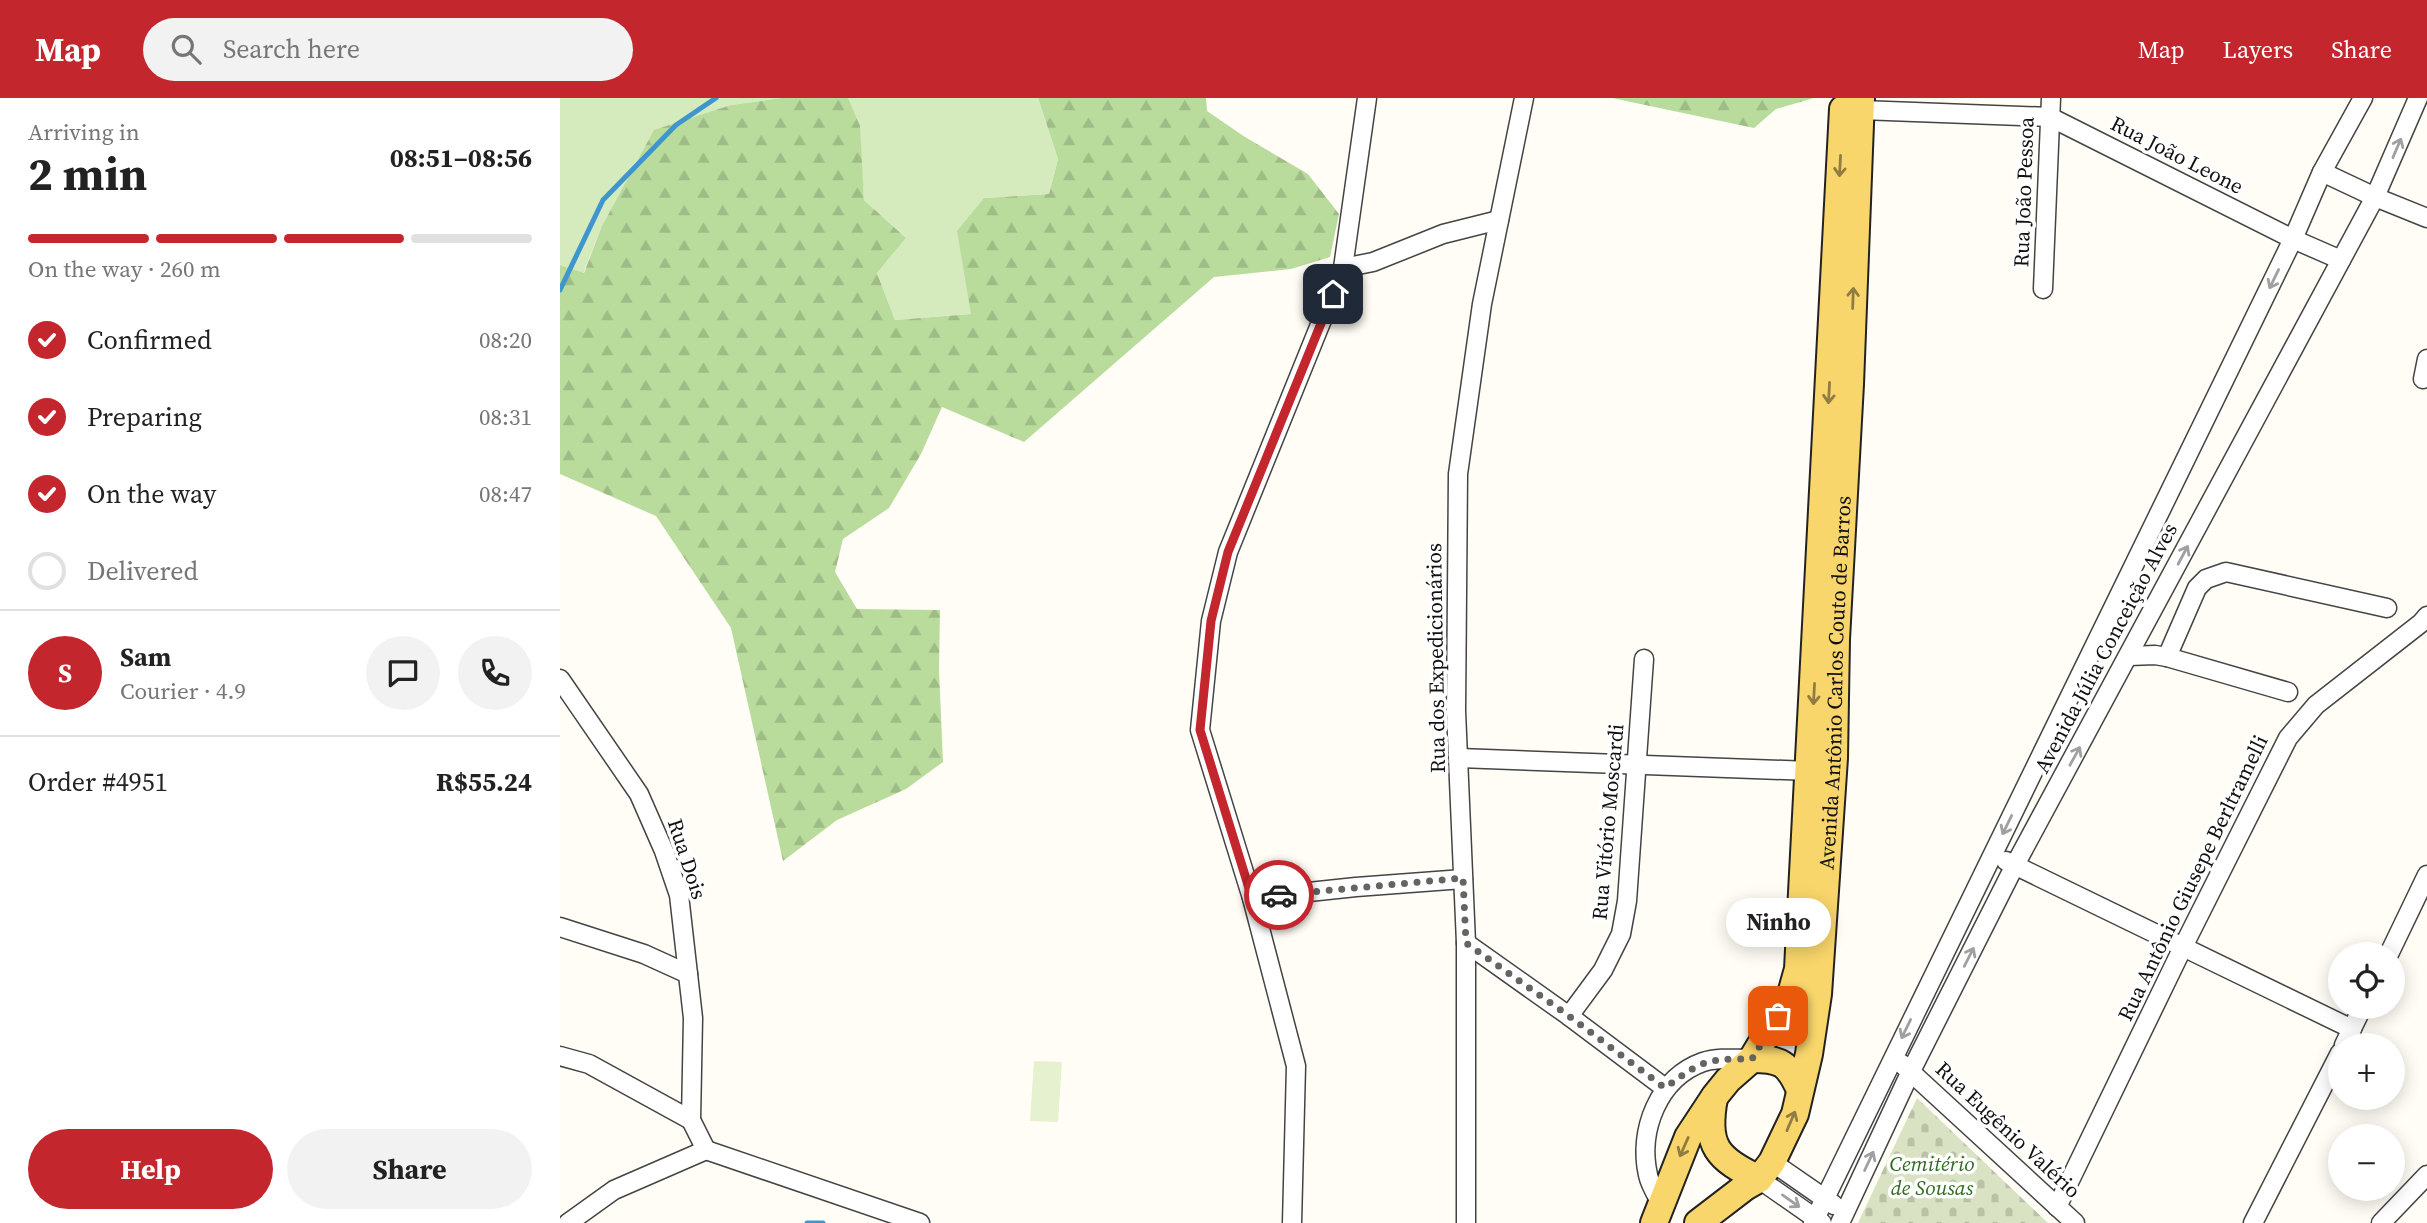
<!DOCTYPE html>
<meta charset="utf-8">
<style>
body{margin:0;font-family:"Source Serif 4",serif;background:#f2f2f2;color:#222;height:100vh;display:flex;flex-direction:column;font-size:26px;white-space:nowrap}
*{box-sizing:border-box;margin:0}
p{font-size:23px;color:#767676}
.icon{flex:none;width:38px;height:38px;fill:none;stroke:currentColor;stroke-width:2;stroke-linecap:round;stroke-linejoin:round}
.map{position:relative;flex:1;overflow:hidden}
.drawer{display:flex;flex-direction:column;background:#fff;width:560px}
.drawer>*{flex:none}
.fabs{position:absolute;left:1768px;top:844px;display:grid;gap:14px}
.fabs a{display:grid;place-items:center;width:77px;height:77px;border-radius:50%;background:#fff;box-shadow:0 4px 18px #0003;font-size:35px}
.pin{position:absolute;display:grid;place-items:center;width:60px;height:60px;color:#fff;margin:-30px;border-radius:14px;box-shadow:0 4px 10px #0006}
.courier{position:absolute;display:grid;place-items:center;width:70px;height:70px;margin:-35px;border:5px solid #c4262e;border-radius:50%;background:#fff;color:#222;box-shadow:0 2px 9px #0007}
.bubble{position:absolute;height:49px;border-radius:24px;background:#fff;box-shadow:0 4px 18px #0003;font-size:23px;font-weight:700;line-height:49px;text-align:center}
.summary em{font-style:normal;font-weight:700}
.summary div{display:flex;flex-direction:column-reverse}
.summary{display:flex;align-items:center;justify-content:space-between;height:119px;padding:0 28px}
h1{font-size:46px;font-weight:700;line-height:52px}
.bar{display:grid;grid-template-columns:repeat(4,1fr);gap:10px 7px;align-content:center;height:84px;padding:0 28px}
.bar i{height:9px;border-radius:5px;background:#e0e0e0}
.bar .active{background:#c4262e}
.bar p{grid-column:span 4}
.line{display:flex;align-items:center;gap:18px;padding:0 28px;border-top:2px solid #e0e0e0}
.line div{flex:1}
.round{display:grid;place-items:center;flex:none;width:74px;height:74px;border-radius:37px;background:#f2f2f2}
ol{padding:0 28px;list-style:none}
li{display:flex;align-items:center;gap:21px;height:77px}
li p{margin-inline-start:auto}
li .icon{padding:7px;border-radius:50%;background:#c4262e;color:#fff;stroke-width:4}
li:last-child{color:#767676}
li i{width:38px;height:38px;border:4px solid #e0e0e0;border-radius:50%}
.action{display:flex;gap:14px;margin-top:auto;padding:14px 28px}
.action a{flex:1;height:80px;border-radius:42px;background:#c4262e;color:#fff;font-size:28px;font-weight:700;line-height:80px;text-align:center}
.action a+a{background:#f2f2f2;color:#222}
header{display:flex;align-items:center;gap:42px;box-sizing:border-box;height:98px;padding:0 35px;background:#c4262e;color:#fff}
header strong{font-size:33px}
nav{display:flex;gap:38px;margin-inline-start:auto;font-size:24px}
.search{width:490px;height:63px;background:#f2f2f2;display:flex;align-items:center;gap:18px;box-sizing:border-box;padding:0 24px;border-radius:38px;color:#767676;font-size:26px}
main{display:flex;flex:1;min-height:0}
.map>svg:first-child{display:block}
.grass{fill:#d5ebbd}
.forest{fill:url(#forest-firs)}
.cemetery{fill:url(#cemetery-stones)}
.pitch{fill:#e6f2cf}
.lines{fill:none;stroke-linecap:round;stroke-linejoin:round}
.stream{stroke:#3f96cf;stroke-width:5}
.minor-casing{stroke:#444;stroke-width:21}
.primary-casing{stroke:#222;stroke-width:30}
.minor{stroke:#fff;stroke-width:18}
.primary{stroke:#f9d66b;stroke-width:26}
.oneway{stroke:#a0a0a0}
.oneway2{stroke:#917d42}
.done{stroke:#646461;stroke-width:7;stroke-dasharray:0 12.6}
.route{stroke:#c4262e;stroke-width:9}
.labels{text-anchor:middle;stroke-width:7;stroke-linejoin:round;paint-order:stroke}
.street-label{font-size:21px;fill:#111;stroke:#fff}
.park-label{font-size:21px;font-style:italic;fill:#2f6b1f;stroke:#fff}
</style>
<header>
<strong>Map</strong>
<div class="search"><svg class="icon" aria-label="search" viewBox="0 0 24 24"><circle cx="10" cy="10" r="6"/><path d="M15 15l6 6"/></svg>Search here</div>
<nav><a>Map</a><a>Layers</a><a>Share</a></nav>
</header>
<main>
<section class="drawer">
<div class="summary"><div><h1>2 min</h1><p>Arriving in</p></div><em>08:51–08:56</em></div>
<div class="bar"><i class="active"></i><i class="active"></i><i class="active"></i><i></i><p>On the way · 260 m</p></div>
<ol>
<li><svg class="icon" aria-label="check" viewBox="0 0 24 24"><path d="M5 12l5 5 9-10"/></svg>Confirmed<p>08:20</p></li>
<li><svg class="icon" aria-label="check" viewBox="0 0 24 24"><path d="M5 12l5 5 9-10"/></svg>Preparing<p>08:31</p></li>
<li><svg class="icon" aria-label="check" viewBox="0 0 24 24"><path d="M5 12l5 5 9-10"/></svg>On the way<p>08:47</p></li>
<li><i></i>Delivered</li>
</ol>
<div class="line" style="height:126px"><b class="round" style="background:#c4262e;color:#fff">S</b><div><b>Sam</b><p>Courier · 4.9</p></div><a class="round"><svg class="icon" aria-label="chat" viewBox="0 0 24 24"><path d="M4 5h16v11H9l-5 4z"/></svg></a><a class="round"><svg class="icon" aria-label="phone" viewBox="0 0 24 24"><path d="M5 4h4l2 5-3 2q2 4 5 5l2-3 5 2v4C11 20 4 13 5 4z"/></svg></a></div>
<div class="line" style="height:91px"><div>Order #4951</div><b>R$55.24</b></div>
<div class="action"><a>Help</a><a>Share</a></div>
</section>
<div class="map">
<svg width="1867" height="1125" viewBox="0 0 1867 1125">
<defs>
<pattern id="forest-firs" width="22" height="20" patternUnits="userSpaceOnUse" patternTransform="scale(1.75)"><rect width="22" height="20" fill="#b9dc9c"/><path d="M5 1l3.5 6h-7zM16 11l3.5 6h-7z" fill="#9ebc85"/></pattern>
<pattern id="cemetery-stones" width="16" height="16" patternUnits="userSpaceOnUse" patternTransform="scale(1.75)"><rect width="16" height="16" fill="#d9e3c4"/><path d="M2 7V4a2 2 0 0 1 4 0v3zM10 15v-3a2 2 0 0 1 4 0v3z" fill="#b9c2a7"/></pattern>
</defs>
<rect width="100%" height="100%" fill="#fffdf5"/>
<g class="grass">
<polygon points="0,0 221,0 171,7 41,130 23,176 0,167"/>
<polygon points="288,0 478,0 498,61 489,96 424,100 411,216 335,222 317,175 346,140 304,102 299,28"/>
</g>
<g class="forest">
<polygon points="221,0 288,0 300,28 304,102 346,140 317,175 335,222 411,216 397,133 424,100 489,96 498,61 478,0 646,0 647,13 685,39 748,76 779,116 770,159 731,171 654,179 464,344 382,309 361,356 329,410 283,441 275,474 297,511 380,512 379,572 383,664 346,691 277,722 223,763 171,530 96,418 0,376 0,167 24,175 41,130 94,32 171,7"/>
<polygon points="1052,0 1254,0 1216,11 1194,30"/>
</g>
<polygon class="cemetery" points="1357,1000 1488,1125 1298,1125"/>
<polygon class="pitch" points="474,963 502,964 498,1024 470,1023"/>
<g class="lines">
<g class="stream">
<polyline points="0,192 43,102 116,27 156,0"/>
<polyline points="247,1125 263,1125"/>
</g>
<defs>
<g id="minor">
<polyline points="1301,12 1490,19 1733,141 1781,162"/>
<polyline points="1762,74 1815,99 1867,120"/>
<polyline points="783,170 813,164 883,136 939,122"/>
<polyline points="1483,191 1491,0"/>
<polyline points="1863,281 1867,261"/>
<polyline points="1569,558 1595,557 1607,559 1728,594"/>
<polyline points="1607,559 1637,490 1646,481 1666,474 1827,510"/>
<polyline points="0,581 79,696 104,753 119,797 133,920 131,1022 146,1052"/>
<polyline points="899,660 1250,673"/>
<polyline points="1446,763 1792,931"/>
<polyline points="692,800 796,789 903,781"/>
<polyline points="0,829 84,856 128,876"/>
<polyline points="906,845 1009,918 1105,990"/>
<polyline points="1829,856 1867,777"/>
<polyline points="1009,918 1043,872 1061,836 1067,803 1084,561"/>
<polyline points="1784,947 1803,908"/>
<polyline points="0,958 29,966 131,1022"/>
<polyline points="1342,966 1515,1125"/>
<polyline points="146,1052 360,1125"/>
<polyline points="1212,1064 1274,1107"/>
<polyline points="1199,1081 1262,1125"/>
<path d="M1102,1107C1097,1098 1090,1087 1088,1077C1078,1033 1098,980 1143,964C1158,959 1176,961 1192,961"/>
<polyline points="1497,1109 1623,849 1728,640 1756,607 1861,525 1867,518"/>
<polyline points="8,1125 54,1092 146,1052"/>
<polyline points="732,1125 736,968 692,800 640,632 651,523 668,454 783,170 807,0"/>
<polyline points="906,1125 906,845 896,613 898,376 922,206 964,0"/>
<polyline points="1253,1125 1733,141 1762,74 1803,0"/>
<polyline points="1280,1125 1351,973 1455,767 1815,99 1858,0"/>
<polyline points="1693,1125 1780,955"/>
<polyline points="1821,1125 1867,1077"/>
</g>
<g id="primary">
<path d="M1192,961C1221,961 1228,965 1240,992"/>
<path d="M1154,1000C1145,1049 1157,1060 1199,1081"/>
<polyline points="1094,1125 1128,1039 1155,998 1168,982 1192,961 1231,896 1238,871 1283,11"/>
<path id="s1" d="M1138,1125L1185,1089L1199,1081L1212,1064L1235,1016L1249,956L1258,896L1274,660L1276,541L1290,286L1301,0"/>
</g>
</defs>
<use href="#minor" class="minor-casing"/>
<use href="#primary" class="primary-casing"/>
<use href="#minor" class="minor"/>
<use href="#primary" class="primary"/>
</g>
<defs><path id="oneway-shaft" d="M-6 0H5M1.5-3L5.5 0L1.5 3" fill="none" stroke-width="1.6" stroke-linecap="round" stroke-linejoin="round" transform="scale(1.75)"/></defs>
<g class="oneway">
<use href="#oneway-shaft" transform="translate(1837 50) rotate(-67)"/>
<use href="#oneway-shaft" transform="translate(1714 181) rotate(116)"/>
<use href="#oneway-shaft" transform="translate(1623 457) rotate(-62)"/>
<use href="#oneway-shaft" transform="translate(1515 658) rotate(-61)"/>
<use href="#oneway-shaft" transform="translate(1447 727) rotate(116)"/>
<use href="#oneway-shaft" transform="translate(1409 859) rotate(-63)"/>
<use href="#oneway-shaft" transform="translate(1346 931) rotate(116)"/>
<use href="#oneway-shaft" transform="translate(1309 1063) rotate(-65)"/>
<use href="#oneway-shaft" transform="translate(1231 1103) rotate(35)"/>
</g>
<g class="oneway2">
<use href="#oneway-shaft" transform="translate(1280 68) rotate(93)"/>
<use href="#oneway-shaft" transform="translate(1293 200) rotate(-88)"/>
<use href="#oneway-shaft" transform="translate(1269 295) rotate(93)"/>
<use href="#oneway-shaft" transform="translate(1254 596) rotate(93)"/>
<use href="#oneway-shaft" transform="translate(1231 1023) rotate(-67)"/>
<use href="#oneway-shaft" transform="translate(1124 1049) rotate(114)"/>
</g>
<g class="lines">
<path class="done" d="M719,797L903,780L906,845L1009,918L1105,990C1142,962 1146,961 1192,961L1218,918"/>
<polyline class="route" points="719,797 692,800 640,632 651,523 668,454 773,196"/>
</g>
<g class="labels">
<g class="street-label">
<text transform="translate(1617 57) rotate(27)" y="7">Rua João Leone</text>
<text transform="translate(1464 94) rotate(-88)" y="7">Rua João Pessoa</text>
<text transform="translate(1546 550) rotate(-62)" y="7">Avenida Júlia Conceição Alves</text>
<text transform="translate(876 560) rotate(-91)" y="7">Rua dos Expedicionários</text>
<text dy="7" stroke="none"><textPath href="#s1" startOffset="584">Avenida Antônio Carlos Couto de Barros</textPath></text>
<text transform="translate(1048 724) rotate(-85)" y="7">Rua Vitório Moscardi</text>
<text transform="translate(127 761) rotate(72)" y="7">Rua Dois</text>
<text transform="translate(1633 780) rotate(-64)" y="7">Rua Antônio Giusepe Berltramelli</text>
<text transform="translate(1448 1032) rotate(43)" y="7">Rua Eugênio Valério</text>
</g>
<g class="park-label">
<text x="1372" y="1073">Cemitério<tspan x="1372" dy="24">de Sousas</tspan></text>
</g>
</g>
</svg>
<div class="fabs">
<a><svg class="icon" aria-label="locate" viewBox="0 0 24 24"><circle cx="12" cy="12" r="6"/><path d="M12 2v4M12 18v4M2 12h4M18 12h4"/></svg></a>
<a>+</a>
<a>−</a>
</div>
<div class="pin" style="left:1218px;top:918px;background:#ea580c"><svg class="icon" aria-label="bag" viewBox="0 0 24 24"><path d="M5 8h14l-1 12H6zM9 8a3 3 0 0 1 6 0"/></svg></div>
<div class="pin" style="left:773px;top:196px;background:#1f2937"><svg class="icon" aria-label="home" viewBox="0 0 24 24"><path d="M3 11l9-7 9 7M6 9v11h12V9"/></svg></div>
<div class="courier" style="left:719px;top:797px"><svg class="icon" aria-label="car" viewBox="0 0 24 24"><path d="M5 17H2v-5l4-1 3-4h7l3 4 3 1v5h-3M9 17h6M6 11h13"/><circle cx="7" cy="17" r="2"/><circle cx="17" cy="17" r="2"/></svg></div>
<div class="bubble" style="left:1166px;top:800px;width:105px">Ninho</div>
</div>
</main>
